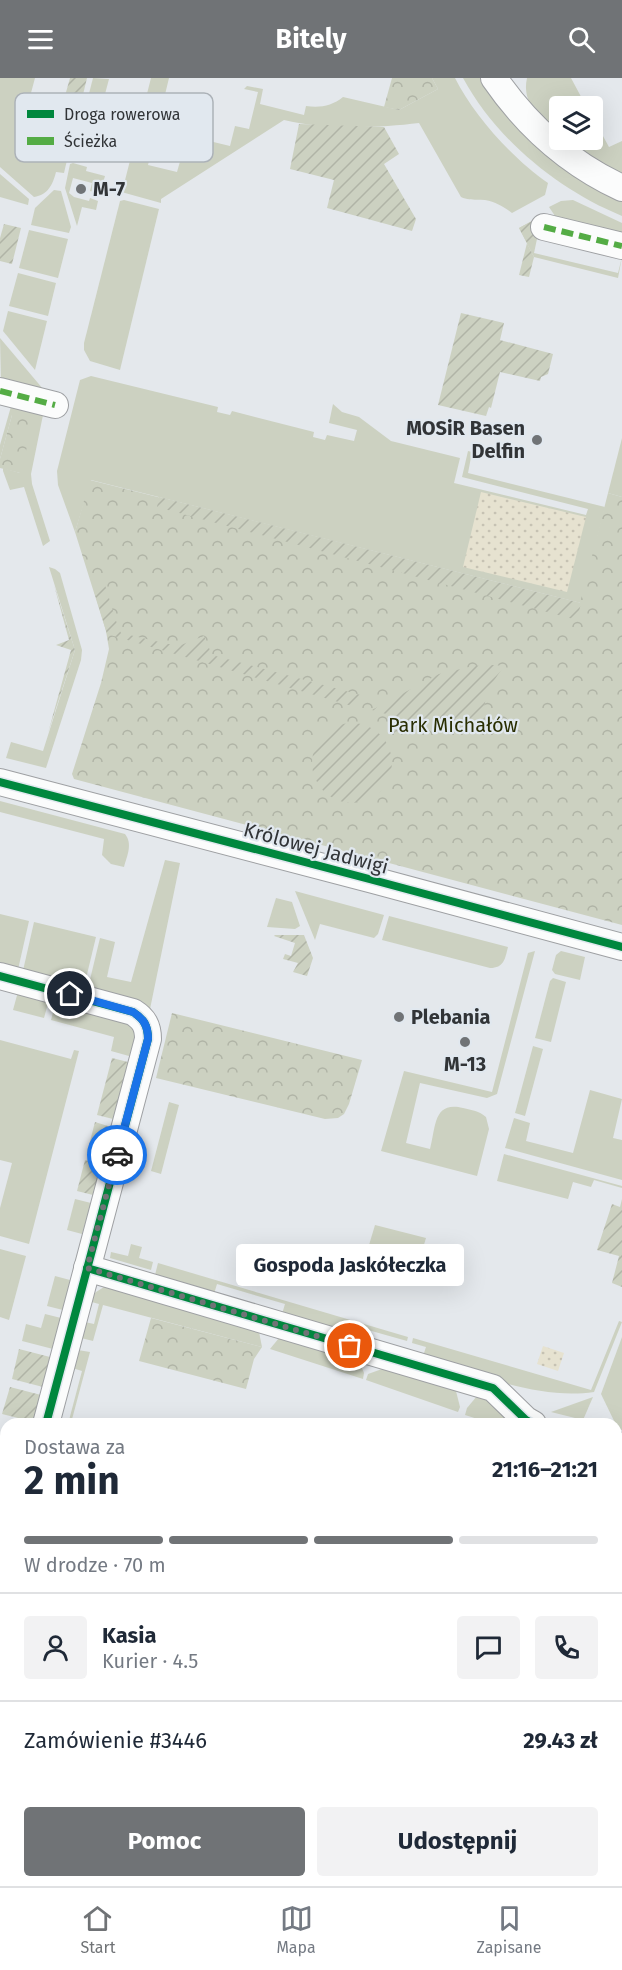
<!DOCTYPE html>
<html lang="pl">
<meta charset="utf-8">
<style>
body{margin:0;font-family:"Fira Sans",sans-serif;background:#f2f2f3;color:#1f2937;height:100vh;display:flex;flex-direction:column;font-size:22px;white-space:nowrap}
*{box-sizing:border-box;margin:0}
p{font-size:20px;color:#747a83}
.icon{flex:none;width:33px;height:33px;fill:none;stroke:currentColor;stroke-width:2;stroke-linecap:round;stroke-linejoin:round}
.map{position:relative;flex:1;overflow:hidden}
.side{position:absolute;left:0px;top:1340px;width:622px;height:470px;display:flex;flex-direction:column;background:#fff;border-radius:18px 18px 0 0;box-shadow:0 6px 24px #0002}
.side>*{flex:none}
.buttons{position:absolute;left:549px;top:18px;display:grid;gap:12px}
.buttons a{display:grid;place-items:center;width:54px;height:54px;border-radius:6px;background:#fff;box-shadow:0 6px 24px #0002;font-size:30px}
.pin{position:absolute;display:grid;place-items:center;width:51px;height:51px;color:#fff;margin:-26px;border:3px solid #fff;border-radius:50%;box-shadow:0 2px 6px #0007}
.courier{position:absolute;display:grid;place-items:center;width:60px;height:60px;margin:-30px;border:4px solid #1a73e8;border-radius:50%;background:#fff;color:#222;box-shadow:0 2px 8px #0007}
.bubble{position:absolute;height:42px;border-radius:6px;background:#fff;box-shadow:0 6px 24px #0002;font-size:20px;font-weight:700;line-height:42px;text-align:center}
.summary em{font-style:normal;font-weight:700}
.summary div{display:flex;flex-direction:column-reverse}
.summary{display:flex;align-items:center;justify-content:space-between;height:102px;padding:0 24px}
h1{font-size:39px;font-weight:700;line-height:45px}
.bar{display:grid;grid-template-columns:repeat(4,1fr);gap:9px 6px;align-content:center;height:72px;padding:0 24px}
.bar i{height:8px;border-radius:4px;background:#e0e1e3}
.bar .on{background:#707376}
.bar p{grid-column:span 4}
.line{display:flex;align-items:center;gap:15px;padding:0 24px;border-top:2px solid #e0e1e3}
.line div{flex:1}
.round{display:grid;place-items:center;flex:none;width:63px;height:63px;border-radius:6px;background:#f2f2f3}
.cta{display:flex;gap:12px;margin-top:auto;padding:12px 24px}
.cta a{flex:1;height:69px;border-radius:6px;background:#707376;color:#fff;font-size:24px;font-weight:700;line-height:69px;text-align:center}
.cta a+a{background:#f2f2f3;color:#1f2937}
header{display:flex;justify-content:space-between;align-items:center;height:78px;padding:0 24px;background:#707376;color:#fff;font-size:27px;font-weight:700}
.dock{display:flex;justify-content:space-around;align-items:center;height:84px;border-top:2px solid #e0e1e3;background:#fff;font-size:16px;color:#747a83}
.dock a{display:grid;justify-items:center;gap:3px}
.dock .on{color:#707376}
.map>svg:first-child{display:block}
.grass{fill:#ccd1c1}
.sand{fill:url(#sand-dots)}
.park{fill:url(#park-crowns)}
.garden{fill:url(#garden-furrows)}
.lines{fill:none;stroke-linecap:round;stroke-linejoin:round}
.minor-casing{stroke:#9ea0a3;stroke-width:28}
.minor{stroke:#fbfcfc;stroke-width:26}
.quiet{stroke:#54ac45;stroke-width:6;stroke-dasharray:12 6;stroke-linecap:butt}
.cycleway-casing{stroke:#e1e8ef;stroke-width:11}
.cycleway{stroke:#00873e;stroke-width:8}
.done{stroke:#707376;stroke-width:6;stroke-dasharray:0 10.8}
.route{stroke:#1a73e8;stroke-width:8}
.poi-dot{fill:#707376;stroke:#e1e8ef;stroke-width:2}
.labels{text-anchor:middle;stroke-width:4.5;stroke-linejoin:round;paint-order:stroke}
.poi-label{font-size:20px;font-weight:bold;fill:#313437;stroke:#e1e8ef;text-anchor:start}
.park-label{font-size:20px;fill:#292e02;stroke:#e1e8ef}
.street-label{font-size:20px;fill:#313437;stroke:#e1e8ef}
.key{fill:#e1e8ef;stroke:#acb2b8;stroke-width:1.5}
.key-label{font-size:16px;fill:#313437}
</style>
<header><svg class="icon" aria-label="menu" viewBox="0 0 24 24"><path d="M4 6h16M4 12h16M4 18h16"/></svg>Bitely<svg class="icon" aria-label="search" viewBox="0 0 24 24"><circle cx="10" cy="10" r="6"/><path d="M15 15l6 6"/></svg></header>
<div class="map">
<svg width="622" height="1808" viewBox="0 0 622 1808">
<defs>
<pattern id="sand-dots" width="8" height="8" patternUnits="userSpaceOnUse" patternTransform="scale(1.5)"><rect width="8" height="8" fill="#e6e2d0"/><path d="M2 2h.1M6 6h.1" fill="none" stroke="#c6c2b3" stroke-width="1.8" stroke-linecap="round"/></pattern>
<pattern id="park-crowns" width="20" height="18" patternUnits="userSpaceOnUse" patternTransform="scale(1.5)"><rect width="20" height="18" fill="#ccd1c1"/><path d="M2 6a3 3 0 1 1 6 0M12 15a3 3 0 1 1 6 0" fill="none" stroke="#b0b4a6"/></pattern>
<pattern id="garden-furrows" width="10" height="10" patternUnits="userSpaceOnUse" patternTransform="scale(1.5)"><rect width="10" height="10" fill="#ccd1c1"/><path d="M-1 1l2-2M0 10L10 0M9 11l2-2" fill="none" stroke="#b0b4a6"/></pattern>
</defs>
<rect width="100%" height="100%" fill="#e4e8ec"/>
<g class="grass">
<path d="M0,0H35L24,41L74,53L70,57L68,66L70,69L64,95L56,94C53,106 48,117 34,119L0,89Z"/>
<polygon points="93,0 109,1 100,35 85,31"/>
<path d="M151,0H169L148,87L177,94L183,73L197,76L201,61L230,68L235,48L249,51L258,14L244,11L247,8L263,11L260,26L304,37L306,28C320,30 332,28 343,19L399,32L438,11L432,0H455C474,38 513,81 548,105L545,117L512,135C504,129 496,124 485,122C476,121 470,123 461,119L419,45C379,50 324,52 284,42L161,121V125L125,115L122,114Z"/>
<path d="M463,0H480L484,6L622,121V138C558,112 496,61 463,0Z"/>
<path d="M527,0H571L586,28H560L559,58C542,40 521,27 527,0Z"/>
<polygon points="593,40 609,69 622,63 622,97 607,90 564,62 592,62"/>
<polygon points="73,85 87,89 86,93 105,98 100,115 90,113 92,105 73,100 69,115 74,119 89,123 90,120 98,123 96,132 82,129 77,148 65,110 70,86"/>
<polygon points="0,96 29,121 28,127 0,119"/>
<polygon points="54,112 61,113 71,149 69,155 31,147 35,130"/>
<polygon points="124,122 159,131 120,292 90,283 84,272 84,265 120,123"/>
<polygon points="573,122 622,145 622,162 561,147 549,129 561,123"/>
<polygon points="545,136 540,147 534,175 618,195 622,179 618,200 534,179 519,150"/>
<polygon points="29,152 68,161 58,200 19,190"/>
<polygon points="18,195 56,205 48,238 9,228"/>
<polygon points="8,233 47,243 35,292 3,253"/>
<polygon points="0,260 43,311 1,305"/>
<polygon points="91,298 218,329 217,334 230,337 232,333 314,354 313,359 325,362 327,357 354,363 357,352 329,345 333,326 342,334 359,339 391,363 460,380 454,405 586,437 588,431 462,399 468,373 472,374 468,395 605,429 581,525 91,402 75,454 58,407 57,393 80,302"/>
<polygon points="12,325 43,337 31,396 32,406 50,463 43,468 24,409 10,412 3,393 3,390 20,395 12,337 0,381 0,367"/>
<polygon points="622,360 622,419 608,415"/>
<polygon points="49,489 55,491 60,495 82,572 81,582 46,690 6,680 11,664 43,673 75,572"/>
<path d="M0,723L125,756C133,766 127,778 124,789L111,786L102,777L104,761L0,734Z"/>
<polygon points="165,782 180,785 150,931 87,914 100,860 115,864 107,899 131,904"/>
<polygon points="295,813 384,837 378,856 374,860 320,846 315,862"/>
<polygon points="276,820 292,824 300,848 295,851 267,849"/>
<polygon points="0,836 29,843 17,896 0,892"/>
<path d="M389,838L508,869C505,881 504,890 490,890L382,862Z"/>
<polygon points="34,844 96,859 83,913 22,897"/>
<path d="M535,873L497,1016L487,1020L420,1005L406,1065L430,1071C436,1049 433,1023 463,1030C472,1032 479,1033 486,1039L489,1051L477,1098L381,1073L404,993L492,1014L528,875Z"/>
<polygon points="561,873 585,879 580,902 555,896 552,892 556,877"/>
<polygon points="553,900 566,904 551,964 535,960 550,903"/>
<polygon points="19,910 50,918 44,940 13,932"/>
<polygon points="57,920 112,934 138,952 136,975 131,973 129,978 111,973 114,959 51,942"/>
<polygon points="0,962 71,981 74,972 79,973 29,1166 0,1158 0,1130 12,1085 0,1082"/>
<polygon points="533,968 543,971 525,1038 515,1035"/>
<polygon points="590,1012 622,1021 613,1060 622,1062 622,1102 505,1070 514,1040 530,1045 526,1063 573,1075"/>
<polygon points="169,1024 179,1027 161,1096 151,1093"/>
<polygon points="504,1076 622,1108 622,1110 594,1102 591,1109 573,1104 568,1121 497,1103"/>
<polygon points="75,1121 91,1125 82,1156 67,1152"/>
<polygon points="375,1147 426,1160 420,1180 369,1167"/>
<polygon points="131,1166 142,1169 139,1180 153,1184 151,1192 110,1180 111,1174 128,1178"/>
<polygon points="0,1171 26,1178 9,1242 0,1239"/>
<polygon points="158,1185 408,1259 407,1263 361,1250 358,1259 282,1236 285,1226 217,1206 214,1216 155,1197"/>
<polygon points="55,1198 70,1202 63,1232 47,1228"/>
<polygon points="104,1209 259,1254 262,1269 103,1227 93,1263 81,1260 80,1243 94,1246 99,1226 88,1223 96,1214"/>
<polygon points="45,1236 61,1240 53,1271 22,1263 26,1246 41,1250"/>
<path d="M619,1243L622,1244L594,1314C537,1322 476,1296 423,1278L426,1269L412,1265L413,1260L591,1312Z"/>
<polygon points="622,1259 622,1352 618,1351 601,1316"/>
<polygon points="279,1260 360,1285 364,1295 363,1301 270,1271"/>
<polygon points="78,1272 90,1274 71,1345 68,1346 82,1293 69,1289"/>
<polygon points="382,1291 456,1313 460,1329 458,1334 366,1302 368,1296"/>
<polygon points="477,1318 494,1324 515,1345 490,1345 465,1337 467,1330"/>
<polygon points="593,1319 583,1342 551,1334"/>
<polygon points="0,1719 6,1721 6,1803 229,1803 242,1808 0,1808"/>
</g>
<g class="sand">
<polygon points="481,414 586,439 567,514 463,489"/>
<polygon points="543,1268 564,1275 558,1293 537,1286"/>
</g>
<g class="park">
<polygon points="392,0 432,0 438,11 399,32 384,29"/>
<polygon points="12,337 34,343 20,395 0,390 0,381"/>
<polygon points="90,402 580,525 608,415 622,419 622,847 74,701 72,696 101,605 109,571 106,553 75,454"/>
<polygon points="172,935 362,982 349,1026 344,1036 338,1040 325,1041 156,1000"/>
<polygon points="151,1240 262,1269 254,1281 246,1311 139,1283"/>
</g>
<g class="garden">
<polygon points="70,0 87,0 80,29 63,25"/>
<polygon points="299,46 384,49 399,76 384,86 416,141 412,153 327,130 334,102 290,91"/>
<polygon points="545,136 547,139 538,159 527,165 534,179 529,199 519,197 527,165 519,150"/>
<polygon points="4,146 21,150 12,186 0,183 0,160"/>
<polygon points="461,235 504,245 500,262 553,276 548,296 541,299 540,303 500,294 491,330 489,329 486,338 438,327"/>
<polygon points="159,419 581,525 577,542 157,429"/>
<polygon points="54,507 75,572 48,655 71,572 56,567 69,562"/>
<polygon points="105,507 118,549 121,555 168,566 181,567 204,558 212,577 368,619 352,628 107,556 94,513"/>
<path d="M493,587L504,588C488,611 480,622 487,651L411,643L372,632L439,596L474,588Z"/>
<circle cx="352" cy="685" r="40"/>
<polygon points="275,857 304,857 313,880 307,898 293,894 298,885 283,881 285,876 291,878 295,865 274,858"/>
<polygon points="112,980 128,984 113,1041 97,1037"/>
<polygon points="95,1044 111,1049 103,1079 87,1075"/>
<polygon points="85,1082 101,1087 93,1117 77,1113"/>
<polygon points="622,1121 622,1209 612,1205 619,1178 597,1172 612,1126 620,1129"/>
<polygon points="19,1271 50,1279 43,1309 12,1301"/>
<polygon points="10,1309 41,1317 34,1344 2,1336"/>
</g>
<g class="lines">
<defs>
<g id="minor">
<path d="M494,0C527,48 568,85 622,110"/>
<polyline points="544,149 622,168"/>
<polyline points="0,313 55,327"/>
<polyline points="0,704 373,802 622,869"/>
<path d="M0,898L133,934C144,941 148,948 148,961L46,1346"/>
<polyline points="87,1190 493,1310 526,1342 533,1346"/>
<polyline points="616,1367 622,1368"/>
<polyline points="0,1519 6,1499"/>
<polyline points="0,1708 6,1710"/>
<polyline points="259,1803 273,1808"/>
<polyline points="488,1808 489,1803"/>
</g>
</defs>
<use href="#minor" class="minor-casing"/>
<use href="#minor" class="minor"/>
<g class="quiet">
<polyline points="544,149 622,168"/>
<polyline points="0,313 55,327"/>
<polyline points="616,1367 622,1368"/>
<polyline points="0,1519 6,1499"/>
<polyline points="488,1808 489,1803"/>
</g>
<defs>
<g id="cycleway">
<polyline points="0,704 373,802 622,869"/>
<path d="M0,898L133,934C144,941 148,948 148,961L46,1346"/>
<polyline points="87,1190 493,1310 526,1342 533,1346"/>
</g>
</defs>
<use href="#cycleway" class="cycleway-casing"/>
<use href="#cycleway" class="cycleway"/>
</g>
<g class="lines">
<polyline class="done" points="117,1077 87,1190 350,1268"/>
<path class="route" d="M70,916L133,934C144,941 148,948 148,961L117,1077"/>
</g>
<g class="poi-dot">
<circle cx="81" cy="111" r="6"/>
<circle cx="537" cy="362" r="6"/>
<circle cx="399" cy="939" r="6"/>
<circle cx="465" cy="964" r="6"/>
</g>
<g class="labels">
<g class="poi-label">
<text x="93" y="118">M-7</text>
<text x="525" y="357" text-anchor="end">MOSiR Basen<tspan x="525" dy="23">Delfin</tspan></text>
<text x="411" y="946">Plebania</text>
<text x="465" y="993" text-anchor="middle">M-13</text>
</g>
<g class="park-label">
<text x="453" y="654">Park Michałów</text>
</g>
<g class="street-label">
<text transform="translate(316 770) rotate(15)" y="7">Królowej Jadwigi</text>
</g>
</g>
<rect x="15" y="15" width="198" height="69" rx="9" class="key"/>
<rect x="27" y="32" width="27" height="8" fill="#00873e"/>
<rect x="27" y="59" width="27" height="8" fill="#54ac45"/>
<g class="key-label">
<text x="64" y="42">Droga rowerowa</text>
<text x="64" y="69">Ścieżka</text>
</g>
</svg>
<div class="buttons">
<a><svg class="icon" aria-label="layers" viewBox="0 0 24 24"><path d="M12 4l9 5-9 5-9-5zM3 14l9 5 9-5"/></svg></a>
</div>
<div class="pin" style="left:350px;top:1268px;background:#ea580c"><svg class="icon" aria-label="bag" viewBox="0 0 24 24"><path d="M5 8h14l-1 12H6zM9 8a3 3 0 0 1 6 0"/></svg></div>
<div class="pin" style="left:70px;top:916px;background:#1f2937"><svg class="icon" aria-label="home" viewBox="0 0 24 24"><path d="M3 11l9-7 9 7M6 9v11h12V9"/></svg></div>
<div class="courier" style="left:117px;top:1077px"><svg class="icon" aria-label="car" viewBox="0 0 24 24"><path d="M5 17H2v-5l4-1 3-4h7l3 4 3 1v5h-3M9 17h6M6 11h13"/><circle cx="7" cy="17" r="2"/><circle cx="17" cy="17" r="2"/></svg></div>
<div class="bubble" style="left:236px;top:1166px;width:228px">Gospoda Jaskółeczka</div>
<section class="side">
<div class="summary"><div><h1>2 min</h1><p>Dostawa za</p></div><em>21:16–21:21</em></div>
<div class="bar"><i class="on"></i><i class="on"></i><i class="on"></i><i></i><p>W drodze · 70 m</p></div>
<div class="line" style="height:108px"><a class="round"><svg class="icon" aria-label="person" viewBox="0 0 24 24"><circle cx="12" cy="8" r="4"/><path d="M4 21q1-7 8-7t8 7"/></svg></a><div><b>Kasia</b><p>Kurier · 4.5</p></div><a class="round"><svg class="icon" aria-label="chat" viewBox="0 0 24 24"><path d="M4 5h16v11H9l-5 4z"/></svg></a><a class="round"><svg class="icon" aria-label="phone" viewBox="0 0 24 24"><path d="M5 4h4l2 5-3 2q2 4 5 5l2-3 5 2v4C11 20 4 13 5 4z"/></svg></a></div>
<div class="line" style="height:78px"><div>Zamówienie #3446</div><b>29.43 zł</b></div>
<div class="cta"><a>Pomoc</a><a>Udostępnij</a></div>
</section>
</div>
<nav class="dock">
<a class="on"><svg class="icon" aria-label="home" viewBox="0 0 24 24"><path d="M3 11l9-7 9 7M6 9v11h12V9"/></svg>Start</a>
<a><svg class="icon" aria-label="map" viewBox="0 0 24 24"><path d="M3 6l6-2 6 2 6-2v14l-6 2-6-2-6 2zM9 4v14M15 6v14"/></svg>Mapa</a>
<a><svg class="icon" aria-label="saved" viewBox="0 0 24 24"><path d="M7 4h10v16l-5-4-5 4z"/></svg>Zapisane</a>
</nav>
